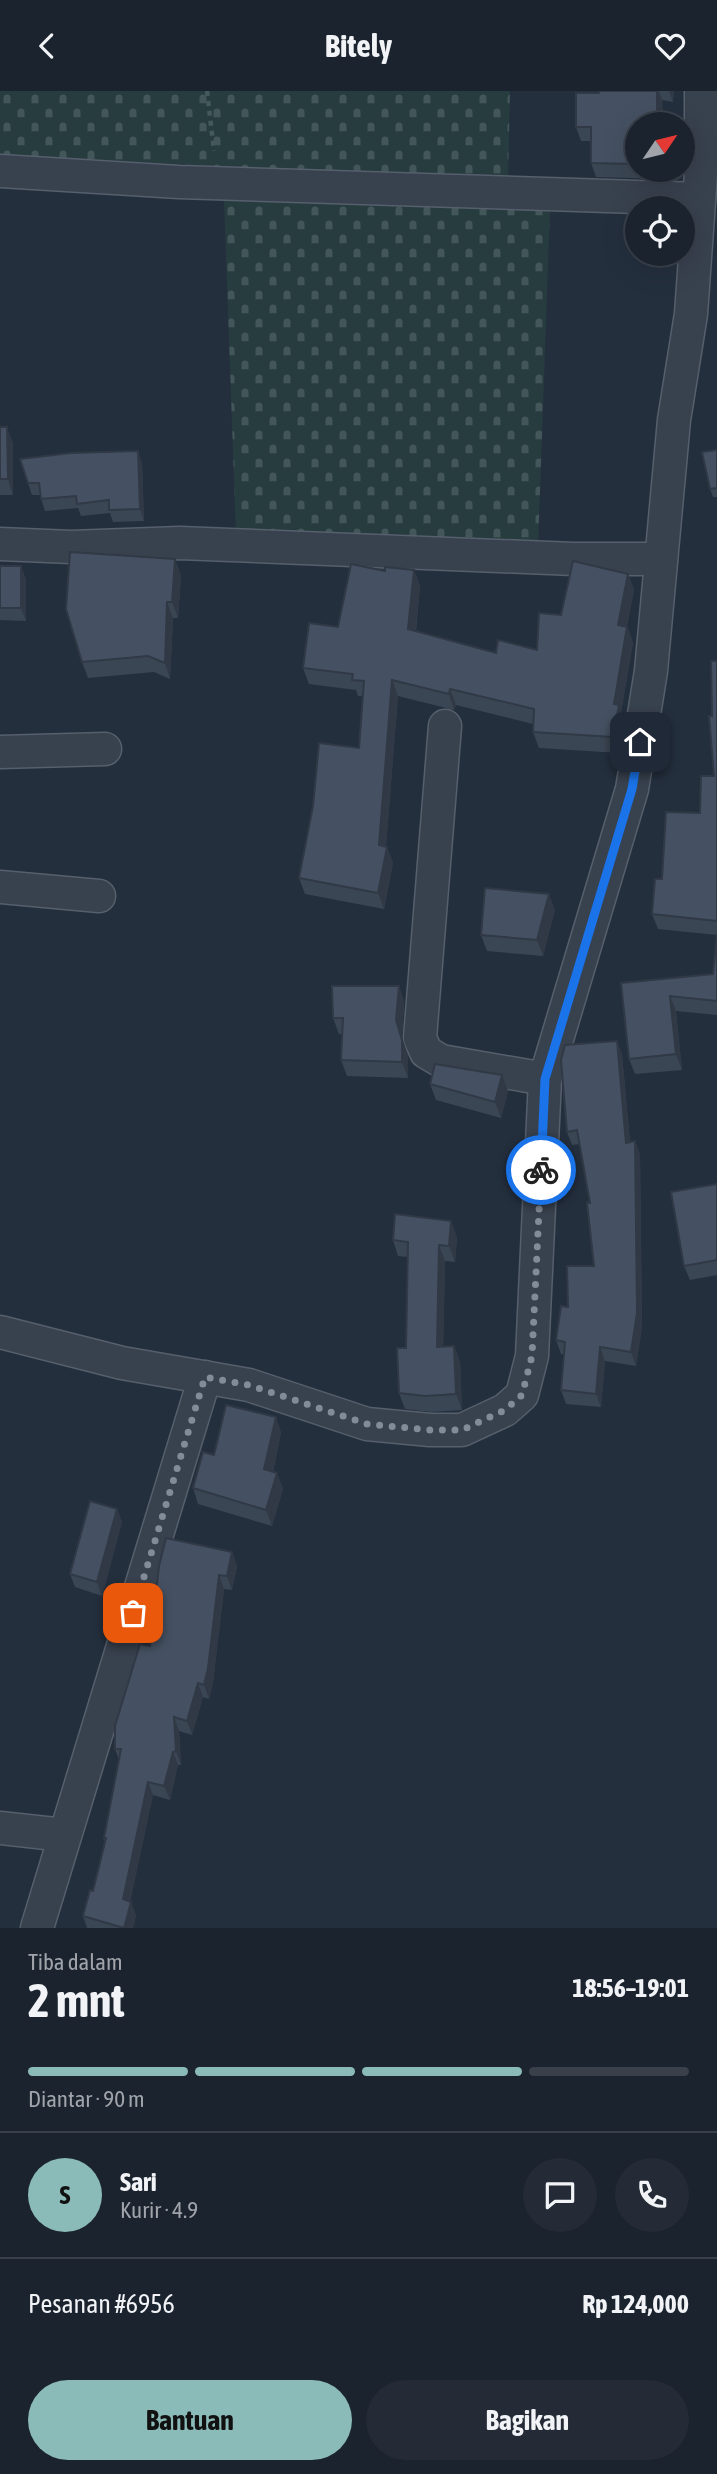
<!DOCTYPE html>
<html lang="id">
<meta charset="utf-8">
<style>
body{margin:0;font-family:"Asap Condensed",sans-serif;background:#242b36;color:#f1f3f6;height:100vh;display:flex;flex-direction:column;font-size:26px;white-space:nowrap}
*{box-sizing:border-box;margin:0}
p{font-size:23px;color:#a0a4aa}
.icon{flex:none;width:38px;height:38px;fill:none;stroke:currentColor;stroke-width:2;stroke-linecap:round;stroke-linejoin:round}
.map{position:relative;height:1837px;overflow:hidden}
.drawer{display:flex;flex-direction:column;background:#1b232e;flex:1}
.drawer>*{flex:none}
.needle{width:46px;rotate:55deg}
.buttons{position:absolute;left:625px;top:21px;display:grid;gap:14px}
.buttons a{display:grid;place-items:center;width:70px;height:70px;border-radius:50%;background:#1b232e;box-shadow:0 7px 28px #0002,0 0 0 2px #39404a;font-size:35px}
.pin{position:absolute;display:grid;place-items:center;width:60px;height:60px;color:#fff;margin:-30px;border-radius:14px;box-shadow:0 4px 10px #0006}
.courier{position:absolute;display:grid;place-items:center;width:70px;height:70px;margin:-35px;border:5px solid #1a73e8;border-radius:50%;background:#fff;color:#222;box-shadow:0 2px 9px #0007}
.head em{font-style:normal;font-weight:700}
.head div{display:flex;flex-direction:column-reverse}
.head{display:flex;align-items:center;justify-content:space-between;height:119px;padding:0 28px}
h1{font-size:46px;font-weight:700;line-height:52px}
.bar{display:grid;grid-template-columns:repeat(4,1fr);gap:10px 7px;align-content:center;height:84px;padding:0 28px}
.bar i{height:9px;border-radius:5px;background:#39404a}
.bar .on{background:#8bbbb9}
.bar p{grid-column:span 4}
.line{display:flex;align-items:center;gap:18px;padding:0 28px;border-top:2px solid #39404a}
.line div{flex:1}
.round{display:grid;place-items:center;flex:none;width:74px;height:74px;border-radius:37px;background:#242b36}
.action{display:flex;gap:14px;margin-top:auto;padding:14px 28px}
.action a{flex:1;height:80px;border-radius:42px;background:#8bbbb9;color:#111;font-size:28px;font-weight:700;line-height:80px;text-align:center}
.action a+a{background:#242b36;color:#f1f3f6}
header{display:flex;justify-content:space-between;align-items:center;height:91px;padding:0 28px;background:#1b232e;font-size:32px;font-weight:700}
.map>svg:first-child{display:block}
.cemetery{fill:url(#cemetery-stones)}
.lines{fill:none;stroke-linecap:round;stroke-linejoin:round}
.minor-casing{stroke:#565f6c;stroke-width:35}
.path{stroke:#44595c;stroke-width:4.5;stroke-dasharray:5 5;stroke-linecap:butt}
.minor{stroke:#38414e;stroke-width:32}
.wall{fill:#3b4654}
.shaded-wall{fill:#303945}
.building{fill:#455162;stroke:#303945;stroke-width:2}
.done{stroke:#828b98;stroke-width:7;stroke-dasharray:0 12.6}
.route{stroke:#1a73e8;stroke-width:9}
</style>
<header><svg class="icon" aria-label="back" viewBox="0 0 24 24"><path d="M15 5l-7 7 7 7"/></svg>Bitely<svg class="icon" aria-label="heart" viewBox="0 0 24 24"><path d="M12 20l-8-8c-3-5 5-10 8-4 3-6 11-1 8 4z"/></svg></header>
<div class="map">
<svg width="717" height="1837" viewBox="0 0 717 1837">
<defs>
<pattern id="cemetery-stones" width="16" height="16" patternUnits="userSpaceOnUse" patternTransform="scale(1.75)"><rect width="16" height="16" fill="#263c3f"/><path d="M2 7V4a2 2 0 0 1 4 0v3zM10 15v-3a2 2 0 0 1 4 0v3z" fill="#435659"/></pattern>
</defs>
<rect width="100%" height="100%" fill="#242f3e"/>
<g class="cemetery">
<polygon points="0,0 510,0 508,90 0,64"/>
<polygon points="224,108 550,117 538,457 236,445"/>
</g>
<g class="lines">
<defs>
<g id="minor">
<polyline points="0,80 179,91 699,108"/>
<polyline points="0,453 71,456 180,452 574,468 661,468"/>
<polyline points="445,635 420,947 426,961 441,970 545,988"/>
<polyline points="0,661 105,658"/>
<polyline points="0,796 99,805"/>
<polyline points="0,1241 122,1272 249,1294 367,1333 430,1339 462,1339 505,1319 522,1304 532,1265 545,988 632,698 651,580 674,329 691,223 701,82 701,0"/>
<polyline points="0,1737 64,1744"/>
<polyline points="37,1837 205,1286"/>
</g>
</defs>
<use href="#minor" class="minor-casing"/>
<polyline class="path" points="207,0 214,60"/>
<use href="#minor" class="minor"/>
</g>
<g class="wall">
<polygon points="599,0 674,0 673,11 662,9 663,33 637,33 637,79 663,79 663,88 596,86 591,72 591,50 581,50 576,36 599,2"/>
<polygon points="0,336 13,352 13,404 0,404"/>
<polygon points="717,359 717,406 713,406 710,398"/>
<polygon points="142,372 144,430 113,431 110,422 81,425 78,417 45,420 40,404 32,404 28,392"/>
<polygon points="0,475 26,488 26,530 0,529"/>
<polygon points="414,479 420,495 416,540 496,562 537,559 561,524 628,483 634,499 627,535 633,552 621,621 624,630 619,662 539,657 533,641 533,633 456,614 454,619 398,605 386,755 387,756 393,772 384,818 305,803 299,787 359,657 363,605 358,605 356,599 309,593 303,577 385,480"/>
<polygon points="181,484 178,527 173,527 170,588 154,581 88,587 82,571"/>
<polygon points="717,570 717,924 676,920 682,979 635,983 629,968 621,892 713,883 717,844 658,838 652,823 662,788 700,722 714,685 712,625"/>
<polygon points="555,819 543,865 487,860 481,844"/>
<polygon points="399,895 404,911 402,946 408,965 408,987 347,985 341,969 342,943 339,943 333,927"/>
<polygon points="622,963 630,1051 635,1050 640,1064 642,1236 636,1275 605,1270 601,1316 566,1313 561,1299 564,1263 561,1263 556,1249 568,1216 594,1175 590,1112 580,1053 572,1054 567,1041"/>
<polygon points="502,984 508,1000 501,1027 436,1009 430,993"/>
<polygon points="717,1093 717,1184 690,1189 684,1175"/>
<polygon points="457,1146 455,1171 445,1170 443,1255 454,1255 460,1271 462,1319 431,1321 405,1318 399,1302 406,1257 408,1166 398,1165 393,1149"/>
<polygon points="276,1326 281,1342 273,1381 277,1382 283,1398 272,1435 198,1413 193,1397 214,1364"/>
<polygon points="117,1418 122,1431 102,1505 75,1496 70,1483"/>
<polygon points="232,1461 237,1475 232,1499 224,1498 213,1591 209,1608 203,1606 192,1644 179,1640 181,1674 178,1674 170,1709 153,1704 130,1810 136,1824 133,1837 87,1837 83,1825 93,1800 105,1750 104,1747 119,1669 115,1658 150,1555"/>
</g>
<g class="shaded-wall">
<polygon points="657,0 659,0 662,9 663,33 657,33"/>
<polygon points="669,0 674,0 673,11"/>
<polygon points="659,79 663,79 663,88"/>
<polygon points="7,336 13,352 13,404 8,388"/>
<polygon points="138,360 142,372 144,430 140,418"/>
<polygon points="175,468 181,484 178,527 172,511"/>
<polygon points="21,475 26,488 26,530 21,517"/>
<polygon points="414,479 420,495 414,554 408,538"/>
<polygon points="628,483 634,499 624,550 618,534"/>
<polygon points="167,511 173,527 170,588 165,572"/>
<polygon points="627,536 633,552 621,621 624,630 619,662 613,646 614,613"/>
<polygon points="392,589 398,605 385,767 387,756 393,772 384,818 378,802 379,754"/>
<polygon points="450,598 456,614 454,619 449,603"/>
<polygon points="549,803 555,819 543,865 537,849"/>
<polygon points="399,895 404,911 402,946 408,965 408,987 402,971 396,929"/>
<polygon points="670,905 676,920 682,979 676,963"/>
<polygon points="617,950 622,963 631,1066 626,1052"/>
<polygon points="502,984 508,1000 501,1027 495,1011"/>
<polygon points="635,1050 640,1064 642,1236 636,1275 631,1261"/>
<polygon points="451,1130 457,1146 455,1171 449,1155"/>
<polygon points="439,1154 445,1170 443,1272 437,1256"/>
<polygon points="454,1255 460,1271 462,1319 456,1303"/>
<polygon points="600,1256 605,1270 601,1316 596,1303"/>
<polygon points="276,1326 281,1342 270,1394 264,1378"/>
<polygon points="277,1382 283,1398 272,1435 266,1419"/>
<polygon points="117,1418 122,1431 102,1505 97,1491"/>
<polygon points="232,1461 237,1475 232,1499 227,1485"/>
<polygon points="219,1484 224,1498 213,1591 209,1608 204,1594"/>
<polygon points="198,1592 203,1606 192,1644 187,1630"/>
<polygon points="174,1626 179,1640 181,1674 176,1660"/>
<polygon points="173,1661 178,1674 170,1709 164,1695"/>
<polygon points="148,1691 153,1704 128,1822 123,1808"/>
<polygon points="131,1811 136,1824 133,1837 124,1837"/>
</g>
<g class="building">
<polygon points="599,0 657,0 657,33 637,33 637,73 591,72 591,36 576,36 576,2 599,2"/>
<polygon points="0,336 7,336 8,388 0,388"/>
<polygon points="717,359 717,397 710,398 702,361"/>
<polygon points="138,360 140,418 109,419 109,409 77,413 76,405 41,408 39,392 28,392 20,368 71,362"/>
<polygon points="70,461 175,468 172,511 167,511 165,572 148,565 82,571 66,518"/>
<polygon points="573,470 628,483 618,534 627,536 614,613 619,614 613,646 533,641 534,618 450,598 449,603 392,589 379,754 387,756 378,802 299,787 313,715 319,652 359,657 364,590 352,589 353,583 303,577 309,532 338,536 351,473 385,480 385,476 414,479 408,538 496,562 498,549 537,559 539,522 561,524"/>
<rect x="0" y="475" width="21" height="42"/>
<polygon points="711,570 717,570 717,830 652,823 655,788 662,788 666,721 700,722 701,685 714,685 709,625 712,625"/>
<polygon points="485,797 549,803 537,849 481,844"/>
<polygon points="717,843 717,910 670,905 676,963 629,968 621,892 713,883"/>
<polygon points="332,895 399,895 396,929 402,949 402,971 341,969 343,927 333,927"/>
<polygon points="617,950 626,1052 635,1050 637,1222 631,1261 600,1256 596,1303 561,1299 565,1251 556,1249 561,1215 568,1216 567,1175 594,1175 587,1112 590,1112 577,1039 567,1041 561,969 565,954"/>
<polygon points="435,973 502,984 495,1011 430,993"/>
<polygon points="717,1093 717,1169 684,1175 671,1101"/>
<polygon points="395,1123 451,1130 449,1155 439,1154 437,1256 454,1255 456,1303 425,1305 399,1302 397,1257 406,1257 408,1151 393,1149"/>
<polygon points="226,1314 276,1326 264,1378 277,1382 266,1419 193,1397 203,1361 214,1364"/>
<polygon points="90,1410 117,1418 97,1491 70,1483"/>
<polygon points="166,1447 232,1461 227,1485 219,1484 208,1577 204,1594 198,1592 187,1630 174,1626 176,1660 173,1661 164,1695 148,1691 123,1808 131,1811 124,1837 83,1825 90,1799 93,1800 106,1747 104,1747 121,1658 115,1658 115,1635 140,1553 150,1555 159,1475"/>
</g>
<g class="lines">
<polyline class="done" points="133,1522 205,1286 249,1294 367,1333 430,1339 462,1339 505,1319 522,1304 532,1265 541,1079"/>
<polyline class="route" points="541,1079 545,988 632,698 640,651"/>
</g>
</svg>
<div class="buttons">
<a><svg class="needle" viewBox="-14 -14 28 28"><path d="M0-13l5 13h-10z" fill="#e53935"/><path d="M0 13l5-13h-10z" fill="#a0a4aa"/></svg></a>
<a><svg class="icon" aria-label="locate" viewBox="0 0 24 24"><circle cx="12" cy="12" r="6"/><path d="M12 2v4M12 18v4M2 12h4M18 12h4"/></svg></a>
</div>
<div class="pin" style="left:133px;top:1522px;background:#ea580c"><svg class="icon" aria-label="bag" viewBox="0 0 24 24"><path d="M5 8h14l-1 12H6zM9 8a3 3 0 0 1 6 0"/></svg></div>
<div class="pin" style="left:640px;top:651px;background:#1f2937"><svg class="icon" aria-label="home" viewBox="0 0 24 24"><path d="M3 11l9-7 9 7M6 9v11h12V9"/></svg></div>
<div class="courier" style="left:541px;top:1079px"><svg class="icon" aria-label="bike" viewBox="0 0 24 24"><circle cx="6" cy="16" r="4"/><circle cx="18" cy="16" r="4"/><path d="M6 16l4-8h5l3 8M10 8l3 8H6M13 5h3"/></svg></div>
</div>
<section class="drawer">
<div class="head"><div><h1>2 mnt</h1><p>Tiba dalam</p></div><em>18:56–19:01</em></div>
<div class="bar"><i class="on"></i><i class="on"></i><i class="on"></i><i></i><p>Diantar · 90 m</p></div>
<div class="line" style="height:126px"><b class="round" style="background:#8bbbb9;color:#111">S</b><div><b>Sari</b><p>Kurir · 4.9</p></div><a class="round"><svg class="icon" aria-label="chat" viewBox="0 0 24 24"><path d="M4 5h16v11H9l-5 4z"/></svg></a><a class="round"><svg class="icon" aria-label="phone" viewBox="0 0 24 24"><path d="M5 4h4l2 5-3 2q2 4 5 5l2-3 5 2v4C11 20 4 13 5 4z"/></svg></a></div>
<div class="line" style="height:91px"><div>Pesanan #6956</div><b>Rp 124,000</b></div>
<div class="action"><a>Bantuan</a><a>Bagikan</a></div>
</section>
